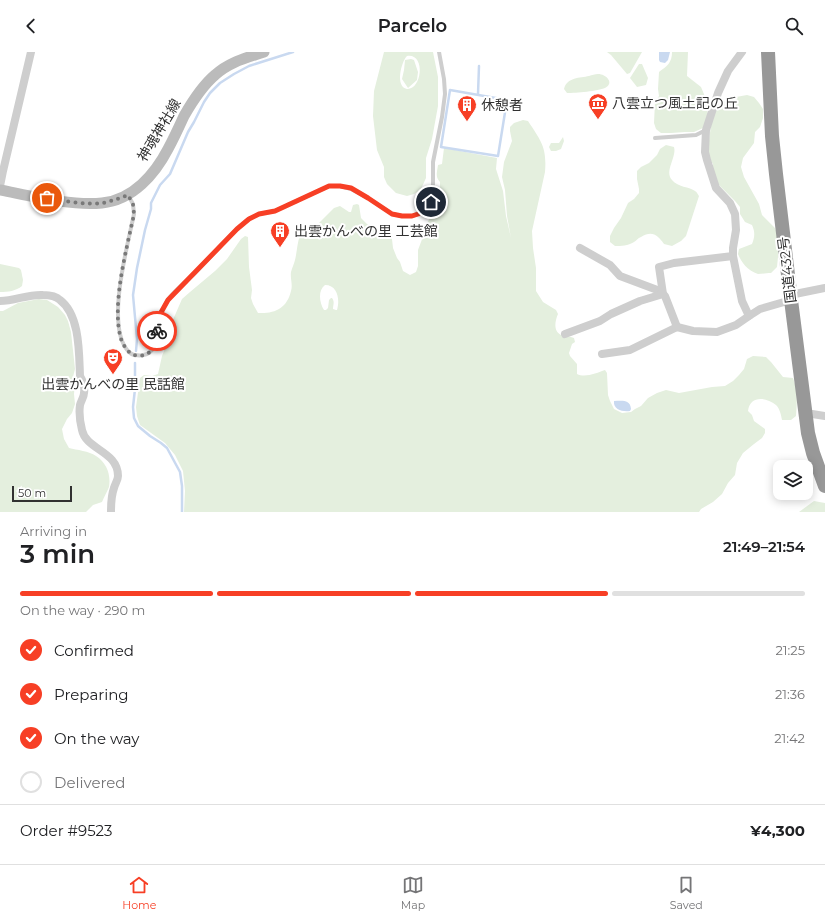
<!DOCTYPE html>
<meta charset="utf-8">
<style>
body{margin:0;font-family:Montserrat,"Noto Sans JP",sans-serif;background:#f2f2f2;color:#202124;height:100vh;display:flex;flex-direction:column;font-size:15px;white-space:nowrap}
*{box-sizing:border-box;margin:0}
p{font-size:13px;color:#757577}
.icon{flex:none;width:22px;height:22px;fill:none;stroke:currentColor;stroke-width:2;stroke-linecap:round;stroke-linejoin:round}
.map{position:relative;height:460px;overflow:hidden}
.side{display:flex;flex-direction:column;background:#fff;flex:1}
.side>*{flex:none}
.controls{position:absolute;left:773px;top:408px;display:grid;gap:8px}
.controls a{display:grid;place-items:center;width:40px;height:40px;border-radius:8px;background:#fff;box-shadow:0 2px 10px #0003;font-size:20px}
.scale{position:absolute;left:12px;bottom:10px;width:60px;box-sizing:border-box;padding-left:4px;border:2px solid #313131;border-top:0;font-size:11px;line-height:14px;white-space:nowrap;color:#313131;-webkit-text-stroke:3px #fff;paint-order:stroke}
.pin{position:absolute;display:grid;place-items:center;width:34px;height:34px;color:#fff;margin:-17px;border:2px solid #fff;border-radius:50%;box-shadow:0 1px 4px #0007}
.courier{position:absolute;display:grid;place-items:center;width:40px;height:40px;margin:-20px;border:3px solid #f73f25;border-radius:50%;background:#fff;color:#222;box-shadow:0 1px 5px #0007}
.head em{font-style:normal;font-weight:600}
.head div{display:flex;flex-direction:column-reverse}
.head{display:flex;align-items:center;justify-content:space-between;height:68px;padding:0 20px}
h1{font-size:26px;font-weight:600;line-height:30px}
.bar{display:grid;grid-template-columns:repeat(4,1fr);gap:6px 4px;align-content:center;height:48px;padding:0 20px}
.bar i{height:5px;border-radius:3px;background:#e0e0e0}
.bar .selected{background:#f73f25}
.bar p{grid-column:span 4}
.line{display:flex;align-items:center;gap:10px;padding:0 20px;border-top:1px solid #e0e0e0}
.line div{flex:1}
ol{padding:0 20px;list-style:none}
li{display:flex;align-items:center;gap:12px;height:44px}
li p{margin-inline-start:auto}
li .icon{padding:4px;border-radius:50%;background:#f73f25;color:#fff;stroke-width:4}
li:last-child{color:#757577}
li i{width:22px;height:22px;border:2px solid #e0e0e0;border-radius:50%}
header{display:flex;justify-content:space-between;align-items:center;height:52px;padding:0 20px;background:#fff;font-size:18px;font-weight:600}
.menu{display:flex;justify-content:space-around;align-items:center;height:56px;border-top:1px solid #e0e0e0;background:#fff;font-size:11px;color:#757577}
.menu a{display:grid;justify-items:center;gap:2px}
.menu .selected{color:#f73f25}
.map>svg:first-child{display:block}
.green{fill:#e4efde;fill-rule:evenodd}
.water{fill:#c9d9f0}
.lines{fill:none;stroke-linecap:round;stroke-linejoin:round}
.stream{stroke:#c9d9f0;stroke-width:2.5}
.lane{stroke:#cecece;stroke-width:4}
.street{stroke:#cecece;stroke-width:8}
.secondary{stroke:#bbb;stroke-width:11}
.highway{stroke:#989898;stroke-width:14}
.done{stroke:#797979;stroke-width:4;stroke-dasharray:0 7.2}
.route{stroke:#f73f25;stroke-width:5}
.labels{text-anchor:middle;stroke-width:4;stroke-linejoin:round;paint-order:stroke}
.poi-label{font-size:14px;fill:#313131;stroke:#fff;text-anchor:start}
.street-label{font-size:14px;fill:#313131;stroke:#fff}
</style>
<header><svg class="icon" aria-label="back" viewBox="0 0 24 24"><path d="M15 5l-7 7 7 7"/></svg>Parcelo<svg class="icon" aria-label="search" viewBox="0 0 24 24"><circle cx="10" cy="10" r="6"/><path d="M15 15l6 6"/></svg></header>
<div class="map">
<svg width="825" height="460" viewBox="0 0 825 460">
<rect width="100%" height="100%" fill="#fff"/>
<g class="green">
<path d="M384,0H433L438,25V54L432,87L426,106V126L421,137L414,142L407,144L396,141L387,132L384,125V115L377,98L373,64L374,39ZM407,4C426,1 422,38 407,37C395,35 401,10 407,4Z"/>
<polygon points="607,0 642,0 630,21 627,22 611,3"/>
<path d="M672,0H688L687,24L701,35L706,47L708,64L703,76L694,80H685L671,81H661L656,77L654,71L655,50L659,44L658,37L659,20C667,14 672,11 672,0Z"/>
<polygon points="411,7 414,8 418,20 417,28 408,36 402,27 404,18 405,8"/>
<polygon points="639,12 642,12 648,26 646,33 637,35 630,26"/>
<path d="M598,22C606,22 615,31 605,36C598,39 576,41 567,41L564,37C567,25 580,26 589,24C592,23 595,22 598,22Z"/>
<path d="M747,43L754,45L759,51L763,57V66L760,75L755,80L754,91L743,106L741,115L744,125L759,152L762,163L775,176L778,184L779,195L777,215L771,221C767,221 762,222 758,222C748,219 741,210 738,202L739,197L752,192C755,184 755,180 752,173L745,170L740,162V155L735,149L718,132L713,120V112L711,109L708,102L709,89L711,73L716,59L723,50L736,45Z"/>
<path d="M523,68L528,69C541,89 547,95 545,120L532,179L533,196L536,216V239L543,250L556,258L558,262C555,269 553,279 561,283C565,285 570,284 574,286L575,290L572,292L569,301L570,304L577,312V322C585,326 597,321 605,318L607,321L608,343L610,349L614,357L622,361L631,360L635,357L641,354L648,346L657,341L666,338L679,341L712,335L725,334L733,329L739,323L744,317L747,307L753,304L766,305L771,310L783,325L793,326C798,338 797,352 796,364L791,368H782C781,363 780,357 776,353C766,345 750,343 748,359L752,363L754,369L765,377V381L762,386L754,392L743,401L737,411L735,423L728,431L722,442L713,450L701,457L699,460H184L185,439L183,419L175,403L165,391L140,373L137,364L136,355L140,326L144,323L152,324L158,322L162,304L166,294L172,270L182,247L190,240L215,219L227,207L241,187L245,184L248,185L249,215L252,238L251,246L253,252L258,261C275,262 287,256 291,239C293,233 290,226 291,220C292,216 294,212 295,208C297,200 297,192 300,183L314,176L334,156L340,154L349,160H351L353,153L357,152L359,153L361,166L367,172L378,179H388L392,187L393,196L397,206L400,210L403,219L410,223L416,220L418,214V198L424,182L427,171L438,153L440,145V130C435,125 437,120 438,113L442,112L444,96L497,106L496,117L503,139L506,164L511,186L507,164L505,138L502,125L504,110L512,89L510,79V75L514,71ZM325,233C338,233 340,248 337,258H336L333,257C333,253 335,250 332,246H331L329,248L328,256L326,258H324C319,250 318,238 325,233Z"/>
<polygon points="563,85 564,89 561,97 556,99 551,99 549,95 551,91 559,91"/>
<path d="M666,93L674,95C677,105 664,119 672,128C677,135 690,135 695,139C697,140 698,143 699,144L686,184L681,189L672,194L664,192C658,183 652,178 641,185C638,186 636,189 634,190C628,194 621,194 615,194L610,190V184L614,176L621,166L628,151L634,147L639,141V137L637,127V119L641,115L649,111L657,103L660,97Z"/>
<path d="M0,212L19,216L21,218L23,228L22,234C16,239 8,240 0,240Z"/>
<path d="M39,247L47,248L58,255L65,263L68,269L71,280L75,317L73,325L75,331L74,342L75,352L72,361L67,367L62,377L64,387L69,396C77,398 89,399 96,404C107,411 111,423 109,435C107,440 104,445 102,450L93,453L86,460H0V259H3L18,251Z"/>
<polygon points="814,449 825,451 825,460 799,460"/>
</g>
<g class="water">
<polygon points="659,0 670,0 668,8 665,11 660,10 659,8"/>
<path d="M614,349C622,349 630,347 631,357L630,359C623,360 613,358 614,349Z"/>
</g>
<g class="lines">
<g class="stream">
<polygon points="450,38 507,48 498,104 441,95"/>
<polyline points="478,42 479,14"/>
<polyline points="136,299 137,287 133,243 137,216 145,178 151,157 151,151 160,133 170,122 188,80 194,70 204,50 210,41 220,31 234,22 249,14 293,0"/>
<polyline points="135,311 135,337 133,355 134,366 138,374 150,384 161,391 167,396 180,420 182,434 182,460"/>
</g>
<g class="lane">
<polyline points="655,86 696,83 706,78"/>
<path d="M128,143L133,152L134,162C128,192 105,274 128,299C130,301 132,303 135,303C141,304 148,303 152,298C159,289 156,276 159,266C161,260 164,254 167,249C172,241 185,230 193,223C208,208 222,192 237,177L249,167L259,162L275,159L329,134H340L351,137L368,146L392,162L402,164H412L418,162L428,154L431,150L433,144V110L442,65L445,42L444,27L439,0"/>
</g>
<g class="street">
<polyline points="742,0 728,19 718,41 706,78 705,100 707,108 716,136 730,151 735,162 736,178 733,196 733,204 742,249 749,264"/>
<polyline points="0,134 3,119 31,0"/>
<polyline points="580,196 610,213 620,224 660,239 665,244 677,275"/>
<polyline points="790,243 825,236"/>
<path d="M0,249C15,249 28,242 43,243C48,243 56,244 60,248C80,263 79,301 80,324C83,329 85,335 84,341C84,345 81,349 80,353C79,360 80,370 82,378C86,398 118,399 118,424C118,428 115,432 114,436C111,444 111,452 111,460"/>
<polyline points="565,282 600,269 611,262 640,249 663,242 659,215 674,211 733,204"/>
<polyline points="602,302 630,298 677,275 693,279 717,280 736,273 749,264 760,257 791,248"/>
<polyline points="806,361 825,364"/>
</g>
<path class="secondary" d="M0,138C31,144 71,154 102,151C133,148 155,122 168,97C174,86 179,75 184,64C192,50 202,34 215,23C229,10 246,6 264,0"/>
<polyline class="highway" points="768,0 772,84 776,122 791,248 808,381 813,401 825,434"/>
</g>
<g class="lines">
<path class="done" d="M47,146C65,149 85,153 103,151C112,149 120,146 128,143L133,152L134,162C127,196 111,253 121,287C123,293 128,301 134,303C144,306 153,300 156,291C157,287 157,282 157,279"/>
<polyline class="route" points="157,279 159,264 168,248 237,177 249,167 259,162 275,159 329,134 340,134 351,136 368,146 392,162 402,164 412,164 418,162 428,154 431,150"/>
</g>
<defs>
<symbol id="museum-pin" viewBox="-11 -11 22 30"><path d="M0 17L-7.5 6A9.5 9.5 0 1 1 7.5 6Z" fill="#f73f25" stroke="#fff"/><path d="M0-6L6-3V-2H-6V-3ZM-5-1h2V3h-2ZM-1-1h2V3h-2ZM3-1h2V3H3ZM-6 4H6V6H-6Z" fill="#fff"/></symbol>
<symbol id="building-pin" viewBox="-11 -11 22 30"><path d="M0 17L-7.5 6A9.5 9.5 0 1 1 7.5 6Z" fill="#f73f25" stroke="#fff"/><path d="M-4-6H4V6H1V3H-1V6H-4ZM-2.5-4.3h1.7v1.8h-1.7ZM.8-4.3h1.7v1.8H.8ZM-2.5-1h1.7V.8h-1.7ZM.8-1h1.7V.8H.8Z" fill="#fff"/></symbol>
<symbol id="theatre-pin" viewBox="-11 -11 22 30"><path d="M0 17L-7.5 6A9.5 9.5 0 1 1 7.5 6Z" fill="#f73f25" stroke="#fff"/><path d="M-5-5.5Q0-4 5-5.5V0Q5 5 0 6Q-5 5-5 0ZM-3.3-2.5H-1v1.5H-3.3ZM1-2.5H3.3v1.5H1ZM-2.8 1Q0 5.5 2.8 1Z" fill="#fff"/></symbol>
</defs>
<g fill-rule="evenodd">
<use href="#museum-pin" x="587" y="40" width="22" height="30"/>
<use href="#building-pin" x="456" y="42" width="22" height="30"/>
<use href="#building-pin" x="269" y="168" width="22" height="30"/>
<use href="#theatre-pin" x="102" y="295" width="22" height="30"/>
</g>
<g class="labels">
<g class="poi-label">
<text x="612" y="56">八雲立つ風土記の丘</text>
<text x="481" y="58">休憩者</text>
<text x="294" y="184">出雲かんべの里 工芸館</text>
<text x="113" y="337" text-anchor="middle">出雲かんべの里 民話館</text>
</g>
<g class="street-label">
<text transform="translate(159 78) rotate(-59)" y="5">神魂神社線</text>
<text transform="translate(787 218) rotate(-97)" y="5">国道432号</text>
</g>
</g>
</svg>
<div class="controls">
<a><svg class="icon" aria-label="layers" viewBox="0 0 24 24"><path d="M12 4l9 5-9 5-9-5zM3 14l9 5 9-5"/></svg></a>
</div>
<div class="scale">50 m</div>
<div class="pin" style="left:47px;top:146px;background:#ea580c"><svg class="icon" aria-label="bag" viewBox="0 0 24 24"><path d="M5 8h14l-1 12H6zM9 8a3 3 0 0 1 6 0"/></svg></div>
<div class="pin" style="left:431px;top:150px;background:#1f2937"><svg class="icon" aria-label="home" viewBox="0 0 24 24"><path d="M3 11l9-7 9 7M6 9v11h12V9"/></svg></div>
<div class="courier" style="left:157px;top:279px"><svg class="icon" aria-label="bike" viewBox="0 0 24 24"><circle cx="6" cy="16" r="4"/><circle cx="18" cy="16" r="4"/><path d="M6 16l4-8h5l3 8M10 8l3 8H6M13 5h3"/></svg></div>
</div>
<section class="side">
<div class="head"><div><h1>3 min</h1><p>Arriving in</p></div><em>21:49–21:54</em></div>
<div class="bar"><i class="selected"></i><i class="selected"></i><i class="selected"></i><i></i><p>On the way · 290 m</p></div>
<ol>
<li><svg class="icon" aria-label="check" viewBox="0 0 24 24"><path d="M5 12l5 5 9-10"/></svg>Confirmed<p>21:25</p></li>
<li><svg class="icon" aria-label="check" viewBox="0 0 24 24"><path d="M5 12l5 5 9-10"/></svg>Preparing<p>21:36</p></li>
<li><svg class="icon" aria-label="check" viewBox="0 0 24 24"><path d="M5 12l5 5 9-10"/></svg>On the way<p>21:42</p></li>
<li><i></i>Delivered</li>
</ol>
<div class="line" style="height:52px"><div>Order #9523</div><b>¥4,300</b></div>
</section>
<nav class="menu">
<a class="selected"><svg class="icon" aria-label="home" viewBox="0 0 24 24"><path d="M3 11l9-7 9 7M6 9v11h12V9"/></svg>Home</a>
<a><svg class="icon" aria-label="map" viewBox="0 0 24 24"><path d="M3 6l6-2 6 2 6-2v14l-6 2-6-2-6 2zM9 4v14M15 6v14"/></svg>Map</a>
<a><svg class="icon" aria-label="saved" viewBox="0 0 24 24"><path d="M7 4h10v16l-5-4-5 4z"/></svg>Saved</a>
</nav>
